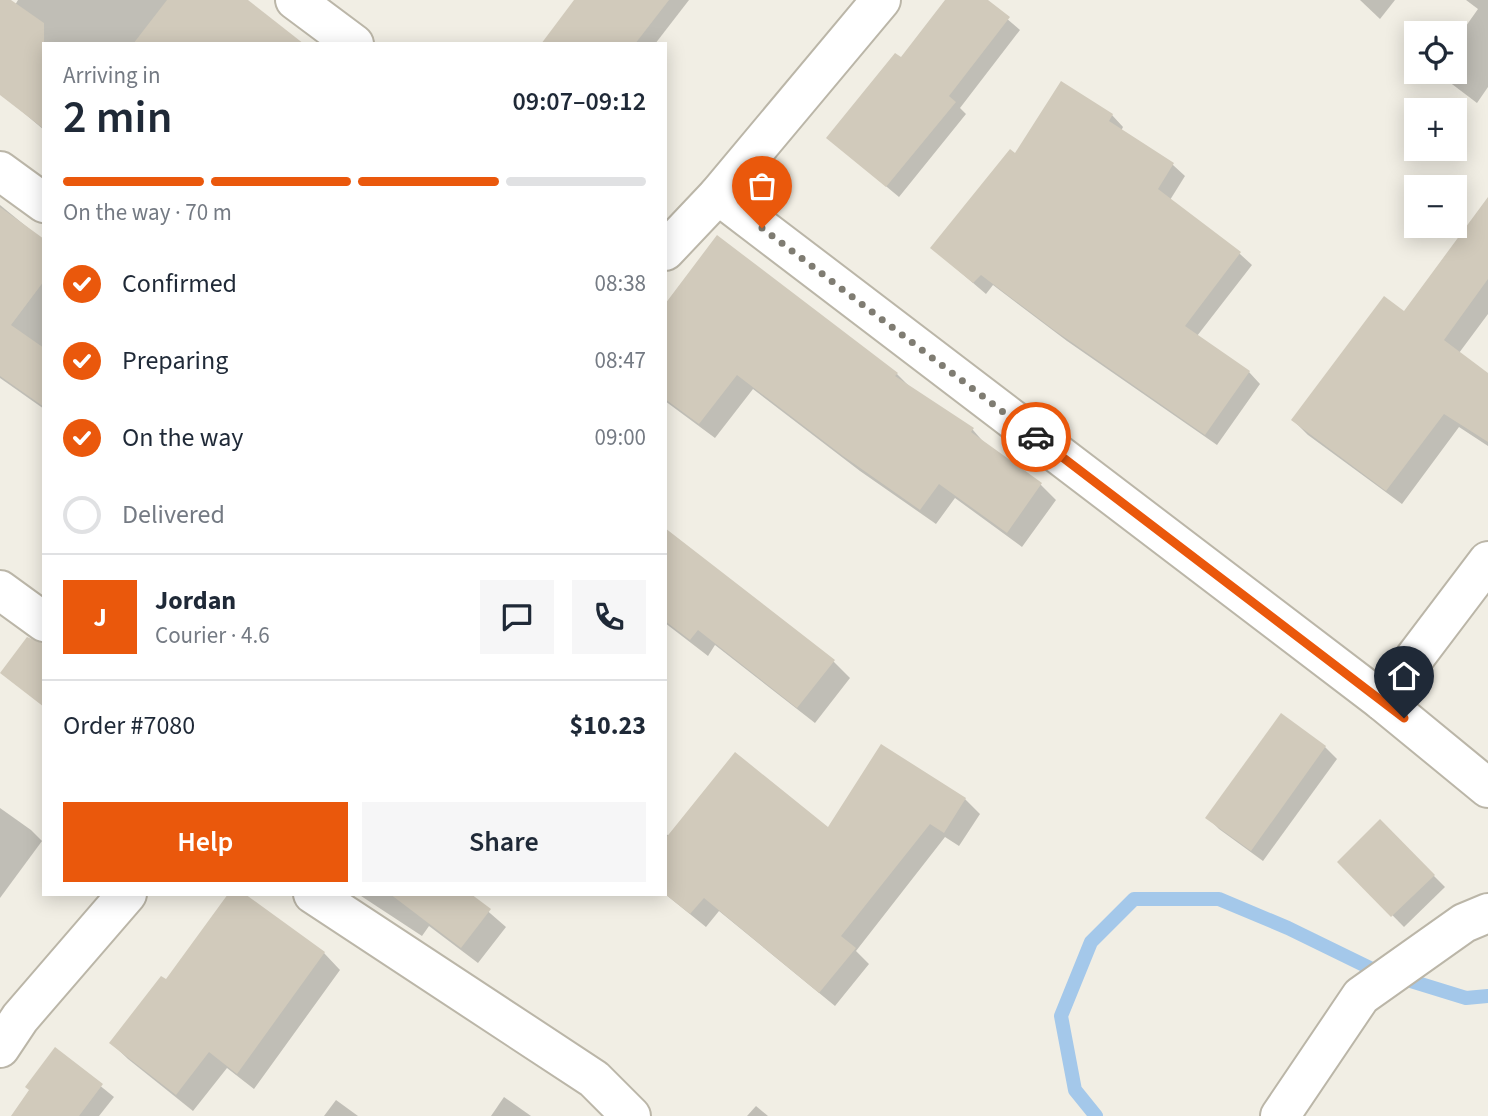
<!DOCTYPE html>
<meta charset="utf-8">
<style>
body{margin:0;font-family:"Source Sans 3",sans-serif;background:#f6f6f7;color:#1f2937;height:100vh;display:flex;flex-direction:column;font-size:26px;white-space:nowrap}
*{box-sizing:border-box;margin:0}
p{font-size:23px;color:#747a83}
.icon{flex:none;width:38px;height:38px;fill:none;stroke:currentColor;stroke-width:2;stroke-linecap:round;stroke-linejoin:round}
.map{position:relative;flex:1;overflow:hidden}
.panel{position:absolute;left:42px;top:42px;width:625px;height:854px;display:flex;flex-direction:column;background:#fff;border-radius:0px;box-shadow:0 4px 18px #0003}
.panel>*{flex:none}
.buttons{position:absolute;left:1404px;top:21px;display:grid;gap:14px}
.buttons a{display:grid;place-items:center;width:63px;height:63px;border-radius:0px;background:#fff;box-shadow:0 4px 18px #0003;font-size:35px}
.pin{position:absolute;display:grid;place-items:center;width:60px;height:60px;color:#fff;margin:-72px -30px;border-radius:50% 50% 50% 0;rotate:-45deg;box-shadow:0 0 7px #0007}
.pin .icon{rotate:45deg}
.courier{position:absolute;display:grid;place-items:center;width:70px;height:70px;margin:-35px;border:5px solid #ea580c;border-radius:50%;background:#fff;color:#222;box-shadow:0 2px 9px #0007}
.summary em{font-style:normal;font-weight:600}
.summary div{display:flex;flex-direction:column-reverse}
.summary{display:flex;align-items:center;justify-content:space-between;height:119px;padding:0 21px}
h1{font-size:46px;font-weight:600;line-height:52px}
.bar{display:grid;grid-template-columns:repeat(4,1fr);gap:10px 7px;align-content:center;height:84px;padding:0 21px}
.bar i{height:9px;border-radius:5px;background:#e0e1e3}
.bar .active{background:#ea580c}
.bar p{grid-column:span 4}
.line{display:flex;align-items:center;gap:18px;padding:0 21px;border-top:2px solid #e0e1e3}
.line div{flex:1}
.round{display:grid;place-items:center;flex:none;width:74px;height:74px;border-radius:0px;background:#f6f6f7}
ol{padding:0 21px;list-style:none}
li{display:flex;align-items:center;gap:21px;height:77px}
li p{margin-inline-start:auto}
li .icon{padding:7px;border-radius:50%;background:#ea580c;color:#fff;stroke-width:4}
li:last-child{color:#747a83}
li i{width:38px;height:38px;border:4px solid #e0e1e3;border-radius:50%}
.cta{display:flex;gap:14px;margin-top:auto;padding:14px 21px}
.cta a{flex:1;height:80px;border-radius:0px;background:#ea580c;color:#fff;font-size:28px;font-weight:600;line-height:80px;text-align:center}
.cta a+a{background:#f6f6f7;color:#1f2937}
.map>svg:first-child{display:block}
.shadow{fill:#0003}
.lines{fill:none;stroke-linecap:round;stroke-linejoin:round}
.stream{stroke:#a4c8ea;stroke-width:14}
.building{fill:#d1cabb}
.minor-casing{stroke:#bbb6a8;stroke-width:42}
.minor{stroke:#fff;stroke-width:38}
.done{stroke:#7f7c72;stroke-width:7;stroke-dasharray:0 12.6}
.route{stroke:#ea580c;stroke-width:9}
</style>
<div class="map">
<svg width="1488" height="1116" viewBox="0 0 1488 1116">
<rect width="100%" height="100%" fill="#f1eee4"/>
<g class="shadow">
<polygon points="0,0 8,0 15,5 18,0 246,0 178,44 44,44 44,130 11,102 0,66"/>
<polygon points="577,0 689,0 655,44 544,44"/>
<polygon points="947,0 985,0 1020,30 960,108 966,114 899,197 828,138 901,60"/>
<polygon points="1360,0 1395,0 1380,19"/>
<polygon points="1466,0 1488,0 1488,87 1477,103 1436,72 1454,72 1454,43 1478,9"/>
<polygon points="1112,115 1123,127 1121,131 1173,165 1185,176 1170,200 1240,254 1252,265 1197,336 1249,372 1260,384 1217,445 1067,341 993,285 986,294 932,248 1015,155"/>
<polygon points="0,205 44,241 44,409 0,378"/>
<polygon points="1488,225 1488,314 1459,353 1488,377 1488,446 1459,427 1402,504 1308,435 1293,420 1405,313"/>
<polygon points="718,238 897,374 911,388 973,430 987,446 1041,485 1056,500 1022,547 955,498 936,524 860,471 753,389 715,438 665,401 665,330"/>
<polygon points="665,530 833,661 850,678 815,723 715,645 708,656 665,623"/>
<polygon points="1282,715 1325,747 1337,759 1263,861 1219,829 1208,818"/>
<polygon points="965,799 980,814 959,846 945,837 856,951 869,964 835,1006 719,911 706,927 665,894 665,833 669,836 828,830"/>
<polygon points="0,808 31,830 42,841 0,898"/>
<polygon points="1380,822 1445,887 1404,927 1340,862"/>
<polygon points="358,894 468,894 506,927 478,963 429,926 422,936"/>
<polygon points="324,953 340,970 254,1089 227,1068 193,1111 128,1059 111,1043 166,982"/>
<polygon points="56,1050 114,1097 99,1116 13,1116"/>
<polygon points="504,1097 531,1116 491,1116"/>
<polygon points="336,1100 358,1116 324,1116"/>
<polygon points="756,1106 768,1116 747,1116"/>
</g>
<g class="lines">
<polyline class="stream" points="1096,1116 1075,1090 1061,1016 1091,942 1134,899 1219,899 1288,928 1372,969 1466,998 1488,996"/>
</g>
<g class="building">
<polygon points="0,0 11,0 44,23 44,129 0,95"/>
<polygon points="167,0 248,0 304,44 133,44"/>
<polygon points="574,0 669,0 635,44 541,44"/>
<polygon points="945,0 988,0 1010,17 949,96 956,102 886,187 826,138 895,53 901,57"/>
<polygon points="1061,81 1113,114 1109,121 1174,163 1158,189 1241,252 1185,326 1250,371 1205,435 1054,330 981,275 973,283 930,248 1010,149 1015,153"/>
<polygon points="1488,197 1488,279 1444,340 1488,373 1488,442 1444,414 1386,491 1291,420 1384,296 1404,311"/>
<polygon points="0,207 44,239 44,281 11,325 44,348 44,407 0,376"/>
<polygon points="717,235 898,373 895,376 974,428 971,432 1042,483 1007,533 939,484 920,510 843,456 737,375 699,424 665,399 665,304"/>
<polygon points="665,528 835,660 797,708 698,630 690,640 665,621"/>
<polygon points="27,637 44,644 44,707 0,673"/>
<polygon points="1281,713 1326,746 1251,851 1205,818"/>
<polygon points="881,744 966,798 944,833 930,824 841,936 856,948 819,993 704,898 690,914 665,894 665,839 735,752 828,827"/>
<polygon points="1380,819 1435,875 1391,917 1337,862"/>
<polygon points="228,894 245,894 325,952 237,1074 209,1052 176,1095 109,1043 161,976 166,979"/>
<polygon points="390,894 471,894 491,909 461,948"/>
<polygon points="55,1047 103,1084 79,1116 11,1116 29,1090 25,1087"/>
</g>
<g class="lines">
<defs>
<g id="minor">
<polyline points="295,0 354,44"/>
<polyline points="881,0 718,195 1382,701 1488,788"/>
<polyline points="0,171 44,203"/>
<polyline points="665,251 718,195"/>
<polyline points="0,590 44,622"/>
<polyline points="1382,701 1488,561"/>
<polyline points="313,894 594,1079 631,1116"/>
<polyline points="0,1048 20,1018 127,894"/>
<polyline points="1280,1116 1361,996 1464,923 1488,913"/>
</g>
</defs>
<use href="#minor" class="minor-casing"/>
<use href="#minor" class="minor"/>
</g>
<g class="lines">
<polyline class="done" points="762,228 1036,437"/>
<polyline class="route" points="1036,437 1404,718"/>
</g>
</svg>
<div class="buttons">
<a><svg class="icon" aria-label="locate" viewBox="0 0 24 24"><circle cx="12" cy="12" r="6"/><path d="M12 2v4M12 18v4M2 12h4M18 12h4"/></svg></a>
<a>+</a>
<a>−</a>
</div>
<div class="pin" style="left:762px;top:228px;background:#ea580c"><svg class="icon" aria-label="bag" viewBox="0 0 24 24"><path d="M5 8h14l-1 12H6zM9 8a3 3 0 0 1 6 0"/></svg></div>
<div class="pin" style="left:1404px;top:718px;background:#1f2937"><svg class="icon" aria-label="home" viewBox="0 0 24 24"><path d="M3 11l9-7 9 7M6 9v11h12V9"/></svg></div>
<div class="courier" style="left:1036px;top:437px"><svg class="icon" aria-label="car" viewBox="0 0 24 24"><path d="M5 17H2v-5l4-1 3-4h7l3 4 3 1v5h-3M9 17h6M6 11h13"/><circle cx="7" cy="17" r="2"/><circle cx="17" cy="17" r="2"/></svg></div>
<section class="panel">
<div class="summary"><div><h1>2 min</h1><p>Arriving in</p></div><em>09:07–09:12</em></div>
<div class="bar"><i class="active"></i><i class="active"></i><i class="active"></i><i></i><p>On the way · 70 m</p></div>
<ol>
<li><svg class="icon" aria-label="check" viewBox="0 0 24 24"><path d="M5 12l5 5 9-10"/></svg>Confirmed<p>08:38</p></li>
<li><svg class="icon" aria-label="check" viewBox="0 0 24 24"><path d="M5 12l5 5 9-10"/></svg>Preparing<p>08:47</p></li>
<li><svg class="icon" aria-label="check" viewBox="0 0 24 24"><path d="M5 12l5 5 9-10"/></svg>On the way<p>09:00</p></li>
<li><i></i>Delivered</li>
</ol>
<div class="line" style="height:126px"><b class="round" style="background:#ea580c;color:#fff">J</b><div><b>Jordan</b><p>Courier · 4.6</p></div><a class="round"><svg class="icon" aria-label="chat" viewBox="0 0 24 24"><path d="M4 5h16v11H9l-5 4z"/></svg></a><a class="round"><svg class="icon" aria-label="phone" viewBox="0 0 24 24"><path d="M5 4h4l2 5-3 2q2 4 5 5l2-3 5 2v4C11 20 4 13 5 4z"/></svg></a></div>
<div class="line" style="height:91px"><div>Order #7080</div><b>$10.23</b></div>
<div class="cta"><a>Help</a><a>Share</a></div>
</section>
</div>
